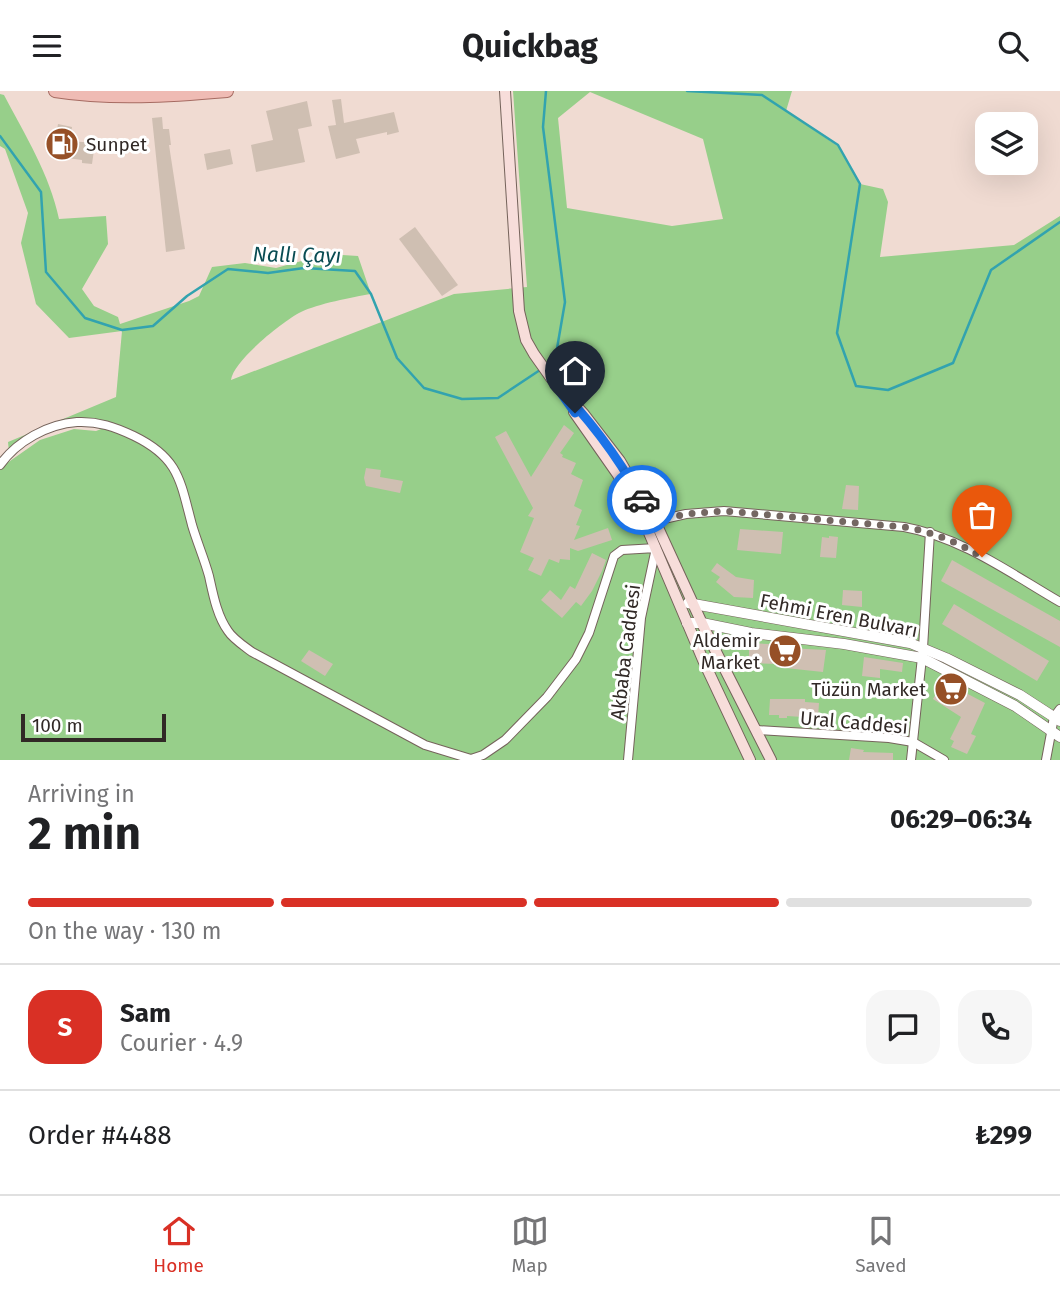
<!DOCTYPE html>
<meta charset="utf-8">
<style>
body{margin:0;font-family:"Fira Sans",sans-serif;background:#f6f6f6;color:#202124;height:100vh;display:flex;flex-direction:column;font-size:26px;white-space:nowrap}
*{box-sizing:border-box;margin:0}
p{font-size:23px;color:#757577}
.icon{flex:none;width:38px;height:38px;fill:none;stroke:currentColor;stroke-width:2;stroke-linecap:round;stroke-linejoin:round}
.map{position:relative;height:669px;overflow:hidden}
.side{display:flex;flex-direction:column;background:#fff;flex:1}
.side>*{flex:none}
.tools{position:absolute;left:975px;top:21px;display:grid;gap:14px}
.tools a{display:grid;place-items:center;width:63px;height:63px;border-radius:14px;background:#fff;box-shadow:0 7px 28px #0002;font-size:35px}
.scale{position:absolute;left:21px;bottom:18px;width:145px;box-sizing:border-box;padding-left:7px;border:4px solid #312926;border-top:0;font-size:19px;line-height:24px;white-space:nowrap;color:#312926;-webkit-text-stroke:5px #fff;paint-order:stroke}
.pin{position:absolute;display:grid;place-items:center;width:60px;height:60px;color:#fff;margin:-72px -30px;border-radius:50% 50% 50% 0;rotate:-45deg;box-shadow:0 0 7px #0007}
.pin .icon{rotate:45deg}
.courier{position:absolute;display:grid;place-items:center;width:70px;height:70px;margin:-35px;border:5px solid #1a73e8;border-radius:50%;background:#fff;color:#222;box-shadow:0 2px 9px #0007}
.head em{font-style:normal;font-weight:700}
.head div{display:flex;flex-direction:column-reverse}
.head{display:flex;align-items:center;justify-content:space-between;height:119px;padding:0 28px}
h1{font-size:46px;font-weight:700;line-height:52px}
.bar{display:grid;grid-template-columns:repeat(4,1fr);gap:10px 7px;align-content:center;height:84px;padding:0 28px}
.bar i{height:9px;border-radius:5px;background:#e0e0e0}
.bar .current{background:#d93025}
.bar p{grid-column:span 4}
.line{display:flex;align-items:center;gap:18px;padding:0 28px;border-top:2px solid #e0e0e0}
.line div{flex:1}
.round{display:grid;place-items:center;flex:none;width:74px;height:74px;border-radius:21px;background:#f6f6f6}
header{display:flex;justify-content:space-between;align-items:center;height:91px;padding:0 28px;background:#fff;font-size:32px;font-weight:700}
.tab-bar{display:flex;justify-content:space-around;align-items:center;height:98px;border-top:2px solid #e0e0e0;background:#fff;font-size:19px;color:#757577}
.tab-bar a{display:grid;justify-items:center;gap:4px}
.tab-bar .current{color:#d93025}
.map>svg:first-child{display:block}
.green{fill:#97cf8a;fill-rule:evenodd}
.lines{fill:none;stroke-linecap:round;stroke-linejoin:round}
.stream{stroke:#32a3af;stroke-width:2.5}
.building{fill:#cfbfb2}
.minor-casing{stroke:#75635b;stroke-width:10}
.tertiary-casing{stroke:#75635b;stroke-width:11}
.secondary-casing{stroke:#75635b;stroke-width:12}
.primary-casing{stroke:#a66b62;stroke-width:14}
.minor{stroke:#fff;stroke-width:8}
.tertiary{stroke:#fff;stroke-width:10}
.secondary{stroke:#f7ddda;stroke-width:10}
.primary{stroke:#efbbb4;stroke-width:12}
.done{stroke:#746762;stroke-width:7;stroke-dasharray:0 12.6}
.route{stroke:#1a73e8;stroke-width:9}
.labels{text-anchor:middle;stroke-width:6;stroke-linejoin:round;paint-order:stroke}
.poi-label{font-size:19px;fill:#312926;stroke:#fff;text-anchor:end}
.street-label{font-size:19px;fill:#312926;stroke:#fff}
.water-label{font-size:21px;font-style:italic;fill:#094c53;stroke:#fff}
</style>
<header><svg class="icon" aria-label="menu" viewBox="0 0 24 24"><path d="M4 6h16M4 12h16M4 18h16"/></svg>Quickbag<svg class="icon" aria-label="search" viewBox="0 0 24 24"><circle cx="10" cy="10" r="6"/><path d="M15 15l6 6"/></svg></header>
<div class="map">
<svg width="1060" height="669" viewBox="0 0 1060 669">
<rect width="100%" height="100%" fill="#f0dbd2"/>
<path class="green" d="M513,0H792L786,20L839,56L860,93L883,98L888,111L880,166L1014,154L1060,125V669H0V377L40,349L74,338L96,340L109,335C70,326 41,341 9,361L8,351L116,306L122,240L69,247L36,213L21,152L28,122L5,58L0,55V3L4,4C25,44 50,84 59,128L106,125L108,153L82,198L94,215L118,226L120,233L189,210L199,205L212,176L245,172L276,177L327,163L358,165L371,203C353,206 317,213 301,221C283,230 233,270 231,289L454,203L527,196ZM590,1L703,48L723,128L672,135L567,117L558,27Z"/>
<g class="lines">
<g class="stream">
<polyline points="687,0 762,4 838,54 860,93 837,242 856,295 888,299 953,272 991,179 1060,131"/>
<polyline points="0,45 41,101 46,181 85,227 122,239 153,235 187,205 228,178 268,182 304,177 355,180 371,203 397,267 424,297 462,308 498,307 540,279"/>
<polyline points="546,275 555,269 565,211 543,36 546,0"/>
</g>
</g>
<g class="building">
<polygon points="341,8 344,32 394,21 399,41 387,44 387,41 356,48 360,62 336,68 328,35 336,34 332,9"/>
<polygon points="307,10 312,35 298,38 305,71 256,81 251,54 273,49 266,20"/>
<polygon points="162,26 163,38 169,38 171,54 169,54 185,158 166,161 152,27"/>
<polygon points="58,33 72,36 70,50 95,52 92,73 82,72 82,69 67,67 66,70 52,67"/>
<polygon points="230,58 233,73 207,79 204,63"/>
<polygon points="415,136 458,194 442,205 399,148"/>
<polygon points="564,334 574,342 560,362 563,364 562,366 576,372 571,383 583,389 574,415 582,419 576,434 580,435 574,449 608,437 612,449 578,460 570,457 570,469 560,468 559,472 549,468 541,485 528,479 534,467 520,461 534,427 528,425 533,417 495,346 506,340 531,386"/>
<polygon points="366,377 381,379 380,386 403,390 400,402 366,395 364,387"/>
<polygon points="846,394 859,395 858,419 842,418"/>
<polygon points="740,438 783,441 781,463 737,459"/>
<polygon points="829,445 838,446 836,467 820,466 822,446 829,447"/>
<polygon points="592,462 606,469 602,480 592,500 581,515 576,511 562,527 541,509 550,499 561,509 570,495 575,498"/>
<polygon points="952,469 1060,530 1060,556 941,490"/>
<polygon points="717,472 736,486 754,489 753,507 734,506 716,491 720,486 711,480"/>
<polygon points="843,499 862,500 862,516 842,514"/>
<polygon points="954,513 1049,570 1037,590 942,533"/>
<polygon points="749,552 769,553 769,556 826,559 823,581 776,576 777,573 749,572"/>
<polygon points="309,559 333,573 325,585 301,570"/>
<polygon points="864,566 903,572 902,581 880,578 880,587 862,585"/>
<polygon points="943,590 985,612 971,643 976,645 967,663 951,656 954,650 950,648 961,626 933,608"/>
<polygon points="770,608 805,608 805,611 819,612 818,627 787,625 787,627 779,627 779,624 769,624"/>
<polygon points="851,657 864,659 863,661 893,662 893,669 849,669"/>
</g>
<g class="lines">
<defs>
<g id="minor">
<path d="M0,374C17,350 48,333 77,331C98,330 115,336 134,345C179,367 180,389 192,434C197,451 204,467 209,485C213,503 217,525 228,540C233,548 244,555 252,561L425,654L471,668L483,664L505,649L547,606L576,568L589,542L614,465L622,459L656,457L641,527L628,669"/>
<path d="M655,430L686,423L724,420L904,436C961,446 1010,482 1060,511"/>
<polyline points="756,639 889,647 913,651 944,669"/>
<polyline points="911,669 923,557 930,441"/>
<polyline points="1046,669 1054,626 1060,618"/>
</g>
<g id="tertiary">
<polyline points="688,512 910,552 946,567 1020,604 1060,630"/>
<polyline points="687,532 702,532 751,542 844,553 922,567 1015,615 1060,646"/>
</g>
<g id="secondary">
<polyline points="505,0 519,220 526,249 534,263 551,287 583,322 620,370 655,430 706,541 771,669"/>
<polyline points="574,321 618,384 647,437 703,569 750,669"/>
</g>
<path id="primary" d="M55,0C112,9 170,5 227,0"/>
</defs>
<use href="#minor" class="minor-casing"/>
<use href="#tertiary" class="tertiary-casing"/>
<use href="#secondary" class="secondary-casing"/>
<use href="#primary" class="primary-casing"/>
<use href="#minor" class="minor"/>
<use href="#tertiary" class="tertiary"/>
<use href="#secondary" class="secondary"/>
<use href="#primary" class="primary"/>
</g>
<g class="lines">
<path class="done" d="M642,409L654,430L686,423L724,420L904,436C933,441 957,451 982,466"/>
<path class="route" d="M575,322L551,288C588,327 615,361 642,409"/>
</g>
<defs>
<symbol id="fuel-disc" viewBox="-11 -11 22 22"><circle r="9.5" fill="#965027" stroke="#fff"/><path d="M-5.5-6h7V0h2V4h1.3V-2.5L3-4.5l.8-.8L6-3V5H2.5V1h-1V6h-7ZM-4.2-4.7v3.2H.2V-4.7Z" fill="#fff"/></symbol>
<symbol id="supermarket-disc" viewBox="-11 -11 22 22"><circle r="9.5" fill="#965027" stroke="#fff"/><path d="M-6-5.5h2.5l.6 2H6L4.5 2H-2.5L-4.4-4H-6ZM-1.5 3.2a1.3 1.3 0 1 0 .1 0ZM3 3.2a1.3 1.3 0 1 0 .1 0Z" fill="#fff"/></symbol>
</defs>
<g fill-rule="evenodd">
<use href="#fuel-disc" x="43" y="34" width="38" height="38"/>
<use href="#supermarket-disc" x="766" y="541" width="38" height="38"/>
<use href="#supermarket-disc" x="932" y="579" width="38" height="38"/>
</g>
<g class="labels">
<g class="poi-label">
<text x="86" y="60" text-anchor="start">Sunpet</text>
<text x="760" y="556">Aldemir<tspan x="760" dy="22">Market</tspan></text>
<text x="926" y="605">Tüzün Market</text>
</g>
<g class="street-label">
<text transform="translate(839 524) rotate(11)" y="7">Fehmi Eren Bulvarı</text>
<text transform="translate(625 561) rotate(-83)" y="7">Akbaba Caddesi</text>
<text transform="translate(854 631) rotate(5)" y="7">Ural Caddesi</text>
</g>
<g class="water-label">
<text transform="translate(297 164) rotate(1)" y="7">Nallı Çayı</text>
</g>
</g>
</svg>
<div class="tools">
<a><svg class="icon" aria-label="layers" viewBox="0 0 24 24"><path d="M12 4l9 5-9 5-9-5zM3 14l9 5 9-5"/></svg></a>
</div>
<div class="scale">100 m</div>
<div class="pin" style="left:982px;top:466px;background:#ea580c"><svg class="icon" aria-label="bag" viewBox="0 0 24 24"><path d="M5 8h14l-1 12H6zM9 8a3 3 0 0 1 6 0"/></svg></div>
<div class="pin" style="left:575px;top:322px;background:#1f2937"><svg class="icon" aria-label="home" viewBox="0 0 24 24"><path d="M3 11l9-7 9 7M6 9v11h12V9"/></svg></div>
<div class="courier" style="left:642px;top:409px"><svg class="icon" aria-label="car" viewBox="0 0 24 24"><path d="M5 17H2v-5l4-1 3-4h7l3 4 3 1v5h-3M9 17h6M6 11h13"/><circle cx="7" cy="17" r="2"/><circle cx="17" cy="17" r="2"/></svg></div>
</div>
<section class="side">
<div class="head"><div><h1>2 min</h1><p>Arriving in</p></div><em>06:29–06:34</em></div>
<div class="bar"><i class="current"></i><i class="current"></i><i class="current"></i><i></i><p>On the way · 130 m</p></div>
<div class="line" style="height:126px"><b class="round" style="background:#d93025;color:#fff">S</b><div><b>Sam</b><p>Courier · 4.9</p></div><a class="round"><svg class="icon" aria-label="chat" viewBox="0 0 24 24"><path d="M4 5h16v11H9l-5 4z"/></svg></a><a class="round"><svg class="icon" aria-label="phone" viewBox="0 0 24 24"><path d="M5 4h4l2 5-3 2q2 4 5 5l2-3 5 2v4C11 20 4 13 5 4z"/></svg></a></div>
<div class="line" style="height:91px"><div>Order #4488</div><b>₺299</b></div>
</section>
<nav class="tab-bar">
<a class="current"><svg class="icon" aria-label="home" viewBox="0 0 24 24"><path d="M3 11l9-7 9 7M6 9v11h12V9"/></svg>Home</a>
<a><svg class="icon" aria-label="map" viewBox="0 0 24 24"><path d="M3 6l6-2 6 2 6-2v14l-6 2-6-2-6 2zM9 4v14M15 6v14"/></svg>Map</a>
<a><svg class="icon" aria-label="saved" viewBox="0 0 24 24"><path d="M7 4h10v16l-5-4-5 4z"/></svg>Saved</a>
</nav>
